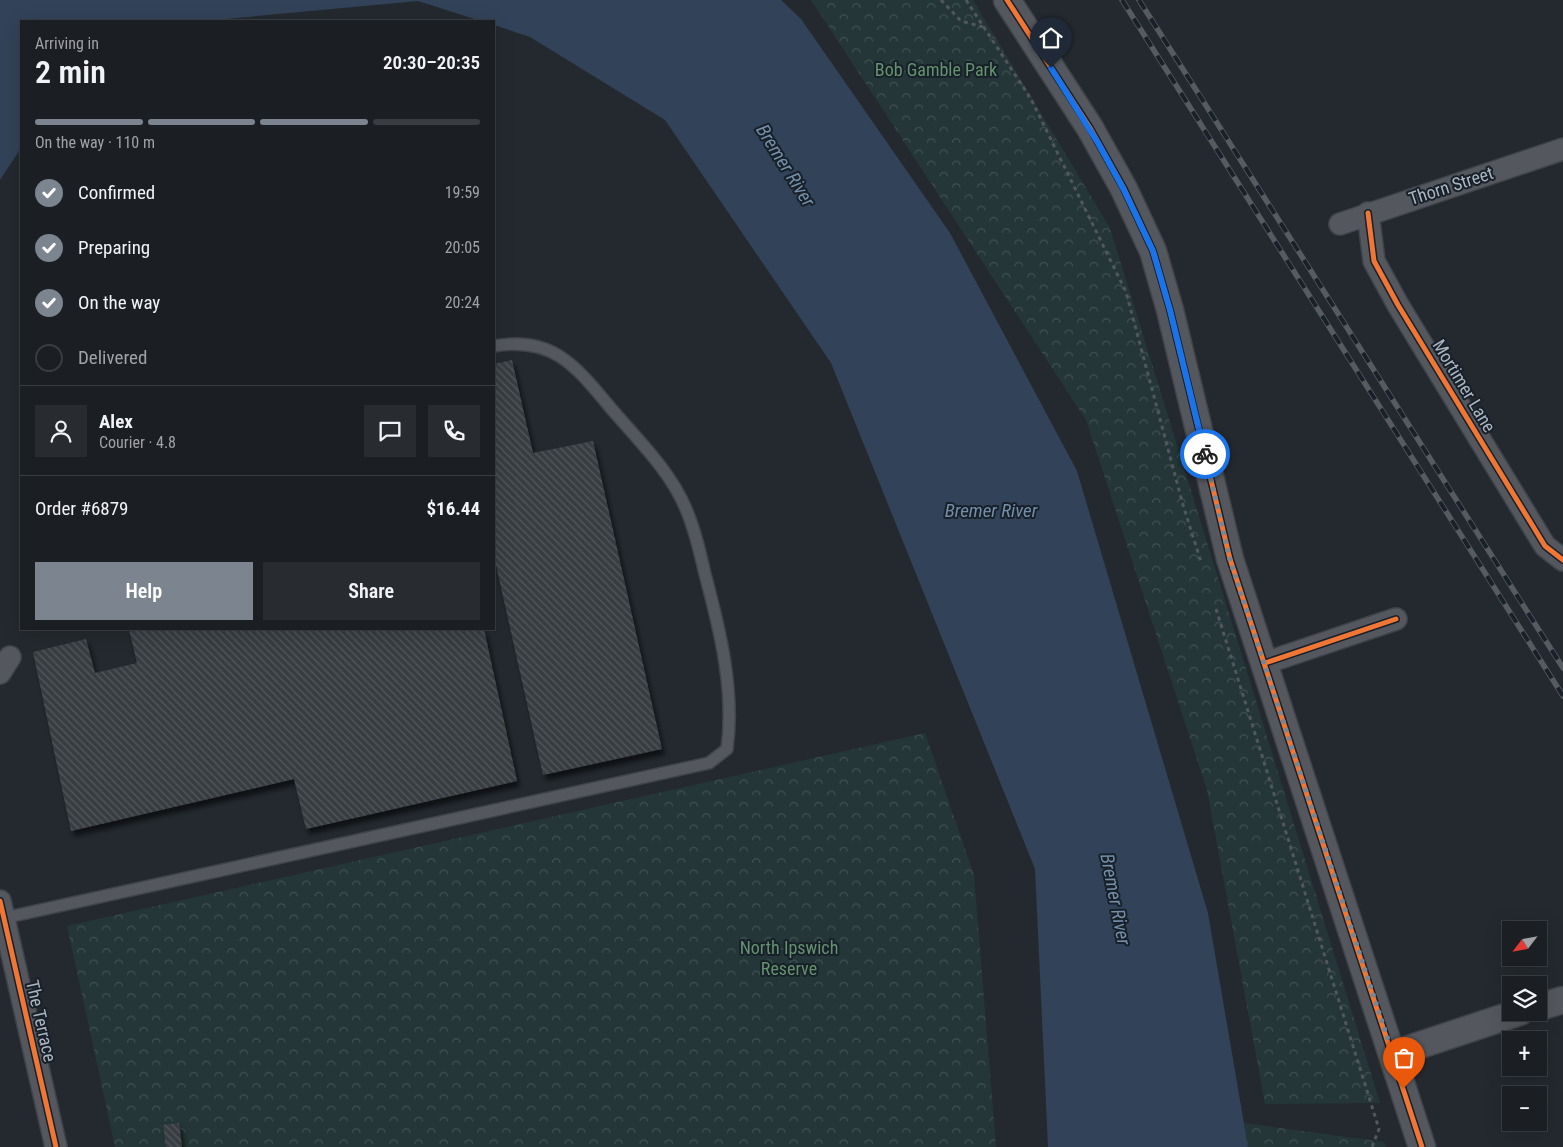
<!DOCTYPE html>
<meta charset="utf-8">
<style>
body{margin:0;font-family:"Roboto Condensed",sans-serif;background:#282c30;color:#f1f3f6;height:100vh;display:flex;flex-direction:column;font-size:19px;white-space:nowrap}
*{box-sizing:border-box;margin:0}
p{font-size:16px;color:#a0a2a6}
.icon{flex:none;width:28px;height:28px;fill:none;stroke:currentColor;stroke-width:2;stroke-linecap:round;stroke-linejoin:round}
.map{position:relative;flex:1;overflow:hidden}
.panel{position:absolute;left:20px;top:20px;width:475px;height:610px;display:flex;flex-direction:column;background:#1b1f23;border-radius:0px;box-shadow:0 5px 20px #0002,0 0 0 1px #393d41}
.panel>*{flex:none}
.needle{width:32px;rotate:238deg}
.controls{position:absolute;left:1502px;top:921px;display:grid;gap:10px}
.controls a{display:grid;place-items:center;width:45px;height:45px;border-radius:0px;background:#1b1f23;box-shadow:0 5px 20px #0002,0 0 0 1px #393d41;font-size:25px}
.pin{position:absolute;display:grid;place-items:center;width:42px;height:42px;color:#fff;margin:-51px -21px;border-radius:50% 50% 50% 0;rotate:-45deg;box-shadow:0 0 5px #0007}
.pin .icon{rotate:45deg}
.courier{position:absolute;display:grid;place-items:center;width:50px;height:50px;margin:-25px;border:4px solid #1a73e8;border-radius:50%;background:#fff;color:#222;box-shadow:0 1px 6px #0007}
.overview em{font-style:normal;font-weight:600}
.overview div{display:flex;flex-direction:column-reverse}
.overview{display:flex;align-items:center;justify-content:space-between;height:85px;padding:0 15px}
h1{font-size:32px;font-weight:600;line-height:38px}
.bar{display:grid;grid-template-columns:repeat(4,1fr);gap:8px 5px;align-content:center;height:60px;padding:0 15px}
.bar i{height:6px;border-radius:4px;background:#393d41}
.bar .current{background:#7c848f}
.bar p{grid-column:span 4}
.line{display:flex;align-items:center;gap:12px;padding:0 15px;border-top:1px solid #393d41}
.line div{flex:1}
.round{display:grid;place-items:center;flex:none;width:52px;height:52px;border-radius:0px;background:#282c30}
ol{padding:0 15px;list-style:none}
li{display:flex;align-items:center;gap:15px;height:55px}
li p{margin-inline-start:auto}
li .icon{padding:5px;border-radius:50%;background:#7c848f;color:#fff;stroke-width:4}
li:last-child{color:#a0a2a6}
li i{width:28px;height:28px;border:2px solid #393d41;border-radius:50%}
.primary-button{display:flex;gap:10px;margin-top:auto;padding:10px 15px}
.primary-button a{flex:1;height:58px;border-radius:0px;background:#7c848f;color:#fff;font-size:20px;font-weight:600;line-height:58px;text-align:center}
.primary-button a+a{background:#282c30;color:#f1f3f6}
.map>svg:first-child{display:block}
.forest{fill:url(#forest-crowns)}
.water{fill:#324258}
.building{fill:url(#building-back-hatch);filter:url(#shadow)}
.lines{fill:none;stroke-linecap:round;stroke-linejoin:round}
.service-casing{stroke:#404348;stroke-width:14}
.minor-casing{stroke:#404348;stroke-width:24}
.tertiary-casing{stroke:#404348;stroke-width:29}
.path{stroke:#52575c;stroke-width:3;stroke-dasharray:4 4;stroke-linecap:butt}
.service{stroke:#54585e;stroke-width:11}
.minor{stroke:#54585e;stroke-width:21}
.tertiary{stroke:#54585e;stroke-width:26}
.rail-casing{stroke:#575b61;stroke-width:5.5}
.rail{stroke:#182029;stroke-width:4;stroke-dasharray:11;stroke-linecap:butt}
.cycleway-casing{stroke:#182029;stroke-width:8}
.cycleway{stroke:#f07635;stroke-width:5}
.done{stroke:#7c848f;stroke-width:5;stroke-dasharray:0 9}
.route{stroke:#1a73e8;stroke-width:6}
.labels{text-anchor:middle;stroke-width:4;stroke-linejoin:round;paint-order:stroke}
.park-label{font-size:18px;fill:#65926e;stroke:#182029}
.street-label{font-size:18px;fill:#acb5c2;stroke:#182029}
.water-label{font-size:19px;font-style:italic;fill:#758eaa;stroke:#182029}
</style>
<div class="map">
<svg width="1563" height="1147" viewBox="0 0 1563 1147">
<defs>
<pattern id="forest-crowns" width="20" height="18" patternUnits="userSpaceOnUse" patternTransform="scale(1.25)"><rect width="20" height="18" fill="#243637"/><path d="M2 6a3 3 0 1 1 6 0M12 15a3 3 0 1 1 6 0" fill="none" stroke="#415152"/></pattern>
<pattern id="building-back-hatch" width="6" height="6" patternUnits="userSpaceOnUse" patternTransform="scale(1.25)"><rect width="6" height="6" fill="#393e43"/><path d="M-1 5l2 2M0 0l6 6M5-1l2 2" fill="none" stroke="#53585c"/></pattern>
<filter id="shadow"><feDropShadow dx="3" dy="5.5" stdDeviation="2.5" flood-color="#0009"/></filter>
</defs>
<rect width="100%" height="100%" fill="#24292f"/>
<g class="forest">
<polygon points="811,0 973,0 1110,228 1380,1103 1265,1104 1207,790 1086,420"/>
<polygon points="925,733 974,875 996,1147 115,1147 67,926"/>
<polygon points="1244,1123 1384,1142 1386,1147 1248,1147"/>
</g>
<polygon class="water" points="0,0 781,0 801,19 950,233 1077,471 1208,913 1248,1147 1048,1147 1035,869 831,363 665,120 530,37 494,25 494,21 481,21 418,1 204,21 21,21 21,148 0,180"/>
<g class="building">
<polygon points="512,360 533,453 593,441 662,749 543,775 494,556 494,364"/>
<polygon points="129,629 484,629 517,781 306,829 294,779 71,831 33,652 86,639 95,673 137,663"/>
<polygon points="179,1123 182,1147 166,1147 163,1125"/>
</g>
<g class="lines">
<defs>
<path id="service" d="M4,918L709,763L727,749C735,691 720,630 705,574C700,552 695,530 686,509C670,470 636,438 609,406C575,365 552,336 494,346"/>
<g id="minor">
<polyline points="1368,213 1374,261 1398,305 1545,546 1563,560"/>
<polyline points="1340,224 1563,149"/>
<polyline points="1265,663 1396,619"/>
<polyline points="0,673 10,657"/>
<polyline points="0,901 56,1147"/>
</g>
<g id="tertiary">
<polyline points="1007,0 1090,128 1124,189 1153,251 1170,310 1230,559 1422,1147"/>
<polyline points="1539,1007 1563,1000"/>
<polyline points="1393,1054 1520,1012"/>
</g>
</defs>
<use href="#service" class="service-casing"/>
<use href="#minor" class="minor-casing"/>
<use href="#tertiary" class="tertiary-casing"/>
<g class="path">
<polyline points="941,0 961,21 983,27"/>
<polyline points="966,0 1031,99 1126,292 1183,505 1201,562"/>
<polyline points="1216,609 1379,1129 1372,1147"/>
</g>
<use href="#service" class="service"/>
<use href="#minor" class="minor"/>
<use href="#tertiary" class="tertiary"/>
<defs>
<g id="rail">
<polyline points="1122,0 1563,696"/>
<polyline points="1139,0 1563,668"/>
</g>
</defs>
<use href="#rail" class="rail-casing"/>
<use href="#rail" class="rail"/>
<defs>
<g id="cycleway">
<polyline points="1007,0 1090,128 1124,189 1153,251 1170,310 1230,559 1422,1147"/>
<polyline points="1368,213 1374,261 1398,305 1545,546 1563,560"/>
<polyline points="1265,663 1396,619"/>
<polyline points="0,901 56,1147"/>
</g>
</defs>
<use href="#cycleway" class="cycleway-casing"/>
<use href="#cycleway" class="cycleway"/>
</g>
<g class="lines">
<polyline class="done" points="1205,454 1230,560 1404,1088"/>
<polyline class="route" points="1051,68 1098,143 1124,190 1153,251 1170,310 1205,454"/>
</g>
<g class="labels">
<g class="park-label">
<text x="936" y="76">Bob Gamble Park</text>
<text x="789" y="954">North Ipswich<tspan x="789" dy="21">Reserve</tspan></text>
</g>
<g class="street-label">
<text transform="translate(1451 186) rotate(-18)" y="6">Thorn Street</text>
<text transform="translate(1464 386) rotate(59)" y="6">Mortimer Lane</text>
<text transform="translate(41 1021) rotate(77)" y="6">The Terrace</text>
</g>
<g class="water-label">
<text transform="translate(786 165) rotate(58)" y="7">Bremer River</text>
<text x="991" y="517">Bremer River</text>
<text transform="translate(1116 899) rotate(79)" y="7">Bremer River</text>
</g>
</g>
</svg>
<div class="controls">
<a><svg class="needle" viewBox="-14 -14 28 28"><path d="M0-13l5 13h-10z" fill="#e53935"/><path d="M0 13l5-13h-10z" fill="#a0a2a6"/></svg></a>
<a><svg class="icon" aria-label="layers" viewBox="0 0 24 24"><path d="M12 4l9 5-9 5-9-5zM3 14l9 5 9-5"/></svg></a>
<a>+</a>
<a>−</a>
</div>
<div class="pin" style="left:1404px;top:1088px;background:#ea580c"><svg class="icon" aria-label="bag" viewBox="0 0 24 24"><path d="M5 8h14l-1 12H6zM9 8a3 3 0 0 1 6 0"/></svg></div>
<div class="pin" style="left:1051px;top:68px;background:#1f2937"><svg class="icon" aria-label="home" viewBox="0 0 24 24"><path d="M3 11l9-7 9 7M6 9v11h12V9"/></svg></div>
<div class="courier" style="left:1205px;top:454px"><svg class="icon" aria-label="bike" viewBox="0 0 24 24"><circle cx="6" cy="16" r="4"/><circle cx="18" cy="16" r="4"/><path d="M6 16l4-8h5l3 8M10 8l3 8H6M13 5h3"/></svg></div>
<section class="panel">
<div class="overview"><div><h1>2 min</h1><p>Arriving in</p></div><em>20:30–20:35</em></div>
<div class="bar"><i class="current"></i><i class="current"></i><i class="current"></i><i></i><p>On the way · 110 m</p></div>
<ol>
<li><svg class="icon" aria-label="check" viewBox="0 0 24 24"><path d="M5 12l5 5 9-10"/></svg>Confirmed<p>19:59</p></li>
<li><svg class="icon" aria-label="check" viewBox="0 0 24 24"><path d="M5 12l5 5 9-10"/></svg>Preparing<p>20:05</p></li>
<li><svg class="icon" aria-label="check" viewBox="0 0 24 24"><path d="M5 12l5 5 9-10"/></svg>On the way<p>20:24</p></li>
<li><i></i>Delivered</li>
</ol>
<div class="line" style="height:90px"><a class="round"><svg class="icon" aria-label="person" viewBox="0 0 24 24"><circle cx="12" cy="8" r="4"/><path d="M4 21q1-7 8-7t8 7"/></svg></a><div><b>Alex</b><p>Courier · 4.8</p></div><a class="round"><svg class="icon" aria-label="chat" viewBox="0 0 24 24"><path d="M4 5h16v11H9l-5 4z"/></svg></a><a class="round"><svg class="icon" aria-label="phone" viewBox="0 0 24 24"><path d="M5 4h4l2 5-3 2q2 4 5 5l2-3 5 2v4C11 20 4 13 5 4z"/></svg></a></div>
<div class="line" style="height:65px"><div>Order #6879</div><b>$16.44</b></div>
<div class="primary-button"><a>Help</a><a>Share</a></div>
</section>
</div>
